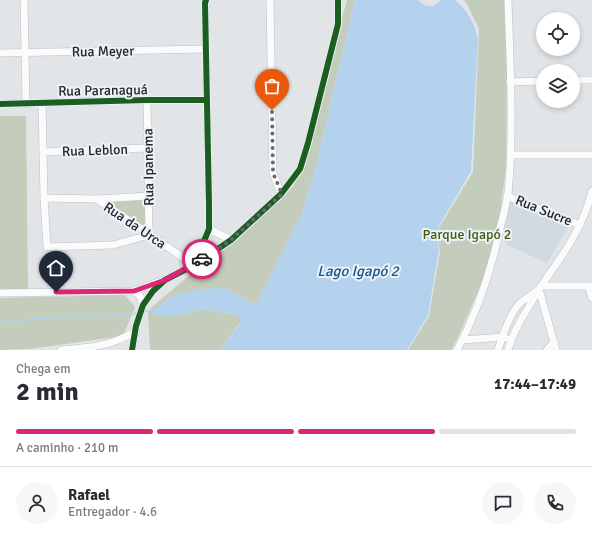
<!DOCTYPE html>
<html lang="pt">
<meta charset="utf-8">
<style>
body{margin:0;font-family:Signika,sans-serif;background:#f7f7f7;color:#2b2b33;height:100vh;display:flex;flex-direction:column;font-size:15px;white-space:nowrap}
*{box-sizing:border-box;margin:0}
p{font-size:13px;color:#7c7c81}
.icon{flex:none;width:22px;height:22px;fill:none;stroke:currentColor;stroke-width:2;stroke-linecap:round;stroke-linejoin:round}
.map{position:relative;height:350px;overflow:hidden}
.side{display:flex;flex-direction:column;background:#fff;flex:1}
.side>*{flex:none}
.buttons{position:absolute;left:536px;top:12px;display:grid;gap:8px}
.buttons a{display:grid;place-items:center;width:44px;height:44px;border-radius:50%;background:#fff;box-shadow:0 2px 6px #0003;font-size:20px}
.pin{position:absolute;display:grid;place-items:center;width:34px;height:34px;color:#fff;margin:-41px -17px;border-radius:50% 50% 50% 0;rotate:-45deg;box-shadow:0 0 4px #0007}
.pin .icon{rotate:45deg}
.courier{position:absolute;display:grid;place-items:center;width:40px;height:40px;margin:-20px;border:3px solid #db2777;border-radius:50%;background:#fff;color:#222;box-shadow:0 1px 5px #0007}
.overview em{font-style:normal;font-weight:700}
.overview div{display:flex;flex-direction:column-reverse}
.overview{display:flex;align-items:center;justify-content:space-between;height:68px;padding:0 16px}
h1{font-size:26px;font-weight:700;line-height:30px}
.bar{display:grid;grid-template-columns:repeat(4,1fr);gap:6px 4px;align-content:center;height:48px;padding:0 16px}
.bar i{height:5px;border-radius:3px;background:#e1e1e2}
.bar .selected{background:#db2777}
.bar p{grid-column:span 4}
.line{display:flex;align-items:center;gap:10px;padding:0 16px;border-top:1px solid #e1e1e2}
.line div{flex:1}
.round{display:grid;place-items:center;flex:none;width:42px;height:42px;border-radius:21px;background:#f7f7f7}
.map>svg:first-child{display:block}
.built{fill:#d1dae1}
.green{fill:#c4ccbc}
.water{fill:#b4d1ee}
.lines{fill:none;stroke-linecap:round;stroke-linejoin:round}
.stream{stroke:#b4d1ee;stroke-width:1.5}
.minor-casing{stroke:#bdc0c3;stroke-width:8}
.minor{stroke:#fbfbfc;stroke-width:7}
.cycleway-casing{stroke:#ebf3f9;stroke-width:8}
.cycleway{stroke:#1b5e20;stroke-width:6}
.done{stroke:#666a6c;stroke-width:4;stroke-dasharray:0 7.2}
.route{stroke:#db2777;stroke-width:5}
.labels{text-anchor:middle;stroke-width:4;stroke-linejoin:round;paint-order:stroke}
.street-label{font-size:14px;fill:#242729;stroke:#ebf3f9}
.park-label{font-size:14px;fill:#445a0c;stroke:#ebf3f9}
.water-label{font-size:15px;font-style:italic;fill:#175486;stroke:#ebf3f9}
</style>
<div class="map">
<svg width="592" height="350" viewBox="0 0 592 350">
<rect width="100%" height="100%" fill="#e2e5e8"/>
<polygon class="built" points="510,200 570,225 547,263 507,245 503,240"/>
<g class="green">
<polygon points="347,0 355,0 315,170 303,211 256,305 225,288 170,317 203,309 236,315 242,320 220,350 150,350 148,313 152,307 293,187"/>
<polygon points="463,0 504,0 507,69 506,167 500,214 484,278 459,335 451,350 408,350 429,316 440,252 437,231 473,172 479,29 466,2"/>
<polygon points="0,116 26,116 28,290 0,291"/>
<polygon points="147,196 144,229 102,200"/>
<polygon points="125,295 135,307 123,336 30,349 0,350 0,298"/>
</g>
<path class="water" d="M355,0H418C426,8 433,8 441,0H455C467,10 475,23 478,39L471,171L436,231L439,250L428,315L407,350H220L242,321L236,315L203,309L170,317L153,314L162,303L177,294L199,289L225,288L256,305L303,211L315,170Z"/>
<g class="lines">
<g class="stream">
<polyline points="143,312 157,310"/>
<path d="M0,323C45,315 92,319 137,313"/>
</g>
<defs>
<g id="minor">
<polyline points="24,0 26,104"/>
<polyline points="270,0 273,173 281,194"/>
<polyline points="0,53 206,49"/>
<polyline points="573,80 592,80"/>
<polyline points="510,82 543,81"/>
<polyline points="147,100 149,235"/>
<polyline points="42,103 44,198 47,247 113,245 149,235"/>
<polyline points="0,104 147,100 207,100"/>
<polyline points="43,152 147,148"/>
<polyline points="510,155 592,155"/>
<polyline points="507,196 580,225"/>
<polyline points="44,198 97,199 149,196"/>
<polyline points="97,199 194,265"/>
<polyline points="209,229 231,240"/>
<polyline points="194,264 209,229 209,205 205,3 206,0"/>
<polyline points="541,286 592,286"/>
<polyline points="588,286 592,298"/>
<polyline points="539,289 556,350"/>
<polyline points="134,291 140,296 143,305"/>
<polyline points="0,293 134,291 161,281"/>
<polyline points="463,340 503,337 506,338"/>
<path d="M61,350C87,348 112,346 134,332"/>
<polyline points="132,350 136,326 143,305 153,291 165,280 194,265 231,240 281,194 300,169 308,143 338,24 338,0"/>
<path d="M457,350C478,311 492,268 501,224C504,214 506,204 508,194C514,130 510,64 508,0"/>
<path d="M498,350C503,335 509,315 520,303C526,298 534,294 540,288C544,283 548,276 552,270C569,247 585,220 592,191"/>
<path d="M508,350C514,328 527,311 538,291"/>
<polyline points="547,350 554,342"/>
</g>
</defs>
<use href="#minor" class="minor-casing"/>
<use href="#minor" class="minor"/>
<defs>
<g id="cycleway">
<polyline points="0,104 147,100 207,100"/>
<polyline points="194,265 209,229 209,205 205,3 206,0"/>
<polyline points="132,350 136,326 143,305 153,291 165,280 194,265 231,240 281,194 300,169 308,143 338,24 338,0"/>
</g>
</defs>
<use href="#cycleway" class="cycleway-casing"/>
<use href="#cycleway" class="cycleway"/>
</g>
<g class="lines">
<polyline class="done" points="202,259 231,240 282,194 273,173 272,110"/>
<polyline class="route" points="56,292 134,291 165,280 202,259"/>
</g>
<g class="labels">
<g class="street-label">
<text transform="translate(103 51) rotate(-1)" y="5">Rua Meyer</text>
<text transform="translate(103 90) rotate(-1)" y="5">Rua Paranaguá</text>
<text transform="translate(95 150) rotate(-2)" y="5">Rua Leblon</text>
<text transform="translate(148 167) rotate(-91)" y="5">Rua Ipanema</text>
<text transform="translate(544 210) rotate(22)" y="5">Rua Sucre</text>
<text transform="translate(135 225) rotate(34)" y="5">Rua da Urca</text>
</g>
<g class="park-label">
<text x="467" y="239">Parque Igapó 2</text>
</g>
<g class="water-label">
<text x="358" y="276">Lago Igapó 2</text>
</g>
</g>
</svg>
<div class="buttons">
<a><svg class="icon" aria-label="locate" viewBox="0 0 24 24"><circle cx="12" cy="12" r="6"/><path d="M12 2v4M12 18v4M2 12h4M18 12h4"/></svg></a>
<a><svg class="icon" aria-label="layers" viewBox="0 0 24 24"><path d="M12 4l9 5-9 5-9-5zM3 14l9 5 9-5"/></svg></a>
</div>
<div class="pin" style="left:272px;top:110px;background:#ea580c"><svg class="icon" aria-label="bag" viewBox="0 0 24 24"><path d="M5 8h14l-1 12H6zM9 8a3 3 0 0 1 6 0"/></svg></div>
<div class="pin" style="left:56px;top:292px;background:#1f2937"><svg class="icon" aria-label="home" viewBox="0 0 24 24"><path d="M3 11l9-7 9 7M6 9v11h12V9"/></svg></div>
<div class="courier" style="left:202px;top:259px"><svg class="icon" aria-label="car" viewBox="0 0 24 24"><path d="M5 17H2v-5l4-1 3-4h7l3 4 3 1v5h-3M9 17h6M6 11h13"/><circle cx="7" cy="17" r="2"/><circle cx="17" cy="17" r="2"/></svg></div>
</div>
<section class="side">
<div class="overview"><div><h1>2 min</h1><p>Chega em</p></div><em>17:44–17:49</em></div>
<div class="bar"><i class="selected"></i><i class="selected"></i><i class="selected"></i><i></i><p>A caminho · 210 m</p></div>
<div class="line" style="height:72px"><a class="round"><svg class="icon" aria-label="person" viewBox="0 0 24 24"><circle cx="12" cy="8" r="4"/><path d="M4 21q1-7 8-7t8 7"/></svg></a><div><b>Rafael</b><p>Entregador · 4.6</p></div><a class="round"><svg class="icon" aria-label="chat" viewBox="0 0 24 24"><path d="M4 5h16v11H9l-5 4z"/></svg></a><a class="round"><svg class="icon" aria-label="phone" viewBox="0 0 24 24"><path d="M5 4h4l2 5-3 2q2 4 5 5l2-3 5 2v4C11 20 4 13 5 4z"/></svg></a></div>
</section>
